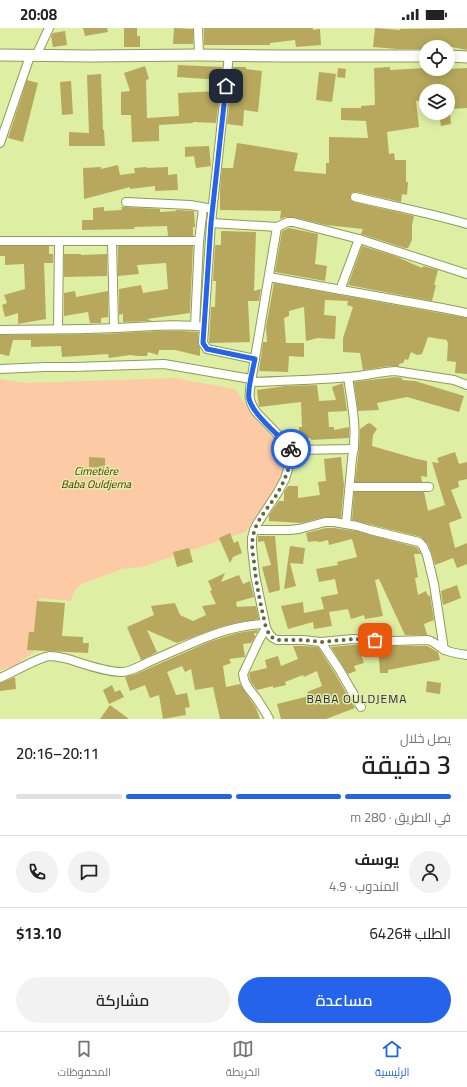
<!DOCTYPE html>
<html lang="ar">
<meta charset="utf-8">
<style>
body{margin:0;font-family:Georgia,Cairo,serif;background:#f2f2f2;color:#222;direction:rtl;height:100vh;display:flex;flex-direction:column;font-size:15px;white-space:nowrap}
*{box-sizing:border-box;margin:0}
p{font-size:13px;color:#767676}
.icon{flex:none;width:22px;height:22px;fill:none;stroke:currentColor;stroke-width:2;stroke-linecap:round;stroke-linejoin:round}
.map{position:relative;height:691px;overflow:hidden;direction:ltr}
.sheet{display:flex;flex-direction:column;background:#fff;flex:1}
.sheet>*{flex:none}
.buttons{position:absolute;left:419px;top:12px;display:grid;gap:8px}
.buttons a{display:grid;place-items:center;width:36px;height:36px;border-radius:50%;background:#fff;box-shadow:0 2px 10px #0003;font-size:20px}
.pin{position:absolute;display:grid;place-items:center;width:34px;height:34px;color:#fff;margin:-17px;border-radius:8px;box-shadow:0 2px 6px #0006}
.courier{position:absolute;display:grid;place-items:center;width:40px;height:40px;margin:-20px;border:3px solid #2563eb;border-radius:50%;background:#fff;color:#222;box-shadow:0 1px 5px #0007}
.headline em{font-style:normal;font-weight:600}
.headline div{display:flex;flex-direction:column-reverse}
.headline{display:flex;align-items:center;justify-content:space-between;height:68px;padding:0 16px}
h1{font-size:26px;font-weight:600;line-height:30px}
.bar{display:grid;grid-template-columns:repeat(4,1fr);gap:6px 4px;align-content:center;height:48px;padding:0 16px}
.bar i{height:5px;border-radius:3px;background:#e0e0e0}
.bar .on{background:#2563eb}
.bar p{grid-column:span 4}
.line{display:flex;align-items:center;gap:10px;padding:0 16px;border-top:1px solid #e0e0e0}
.line div{flex:1}
.round{display:grid;place-items:center;flex:none;width:42px;height:42px;border-radius:21px;background:#f2f2f2}
.cta{display:flex;gap:8px;margin-top:auto;padding:8px 16px}
.cta a{flex:1;height:46px;border-radius:24px;background:#2563eb;color:#fff;font-size:16px;font-weight:600;line-height:46px;text-align:center}
.cta a+a{background:#f2f2f2;color:#222}
.status{display:flex;justify-content:space-between;align-items:center;height:28px;padding:0 20px;background:#fff;direction:ltr}
.status svg{height:11px;fill:currentColor}
.dock{display:flex;justify-content:space-around;align-items:center;height:56px;border-top:1px solid #e0e0e0;background:#fff;font-size:11px;color:#767676}
.dock a{display:grid;justify-items:center;gap:2px}
.dock .on{color:#2563eb}
.map>svg:first-child{display:block}
.green{fill:#fccaa4}
.building{fill:#b7a85d}
.lines{fill:none;stroke-linecap:round;stroke-linejoin:round}
.street-casing{stroke:#8e9c55;stroke-width:10}
.secondary-casing{stroke:#8e9c55;stroke-width:13}
.street{stroke:#fff;stroke-width:8}
.secondary{stroke:#fff;stroke-width:11}
.done{stroke:#616a3c;stroke-width:4;stroke-dasharray:0 7.2}
.route{stroke:#2563eb;stroke-width:5}
.labels{text-anchor:middle;stroke-width:3;stroke-linejoin:round;paint-order:stroke}
.park-label{font-size:11px;font-style:italic;fill:#593517;stroke:#deefa4}
.neighbourhood-label{font-size:12px;letter-spacing:1px;fill:#331c55;stroke:#deefa4}
</style>
<div class="status"><b>20:08</b><svg viewBox="0 0 49 12"><path d="M0 12V9h3v3zM5 12V6h3v6zM10 12V3h3v9zM15 12V0h3v12zM26 1h20v11H26zM47 4h2v5h-2z"/></svg></div>
<div class="map">
<svg width="467" height="691" viewBox="0 0 467 691">
<rect width="100%" height="100%" fill="#deefa4"/>
<polygon class="green" points="174,350 235,361 254,389 287,424 279,456 245,504 145,538 122,541 81,556 74,564 71,573 39,570 33,625 22,632 18,638 6,640 0,643 0,351 26,355"/>
<g class="building">
<polygon points="83,0 107,0 108,4 85,8"/>
<polygon points="124,0 137,0 137,8 140,8 140,19 124,19"/>
<polygon points="174,0 193,1 193,16 173,16"/>
<polygon points="204,0 313,0 313,2 320,1 321,17 296,19 295,12 270,15 270,17 204,17"/>
<polygon points="375,0 400,2 400,1 467,0 467,22 430,15 430,19 426,19 426,21 397,21 373,19"/>
<polygon points="65,3 67,17 53,19 51,8 53,5"/>
<polygon points="178,37 222,39 221,52 177,49"/>
<polygon points="145,38 149,51 146,52 147,90 179,88 178,65 220,63 216,95 193,94 193,95 159,97 159,113 132,114 131,87 121,87 121,64 130,63 124,45"/>
<polygon points="233,39 246,39 246,41 262,43 258,84 244,82 243,98 227,96 231,62 233,62 232,52"/>
<polygon points="390,39 390,42 426,40 426,41 448,41 467,40 467,80 448,81 448,63 426,63 426,72 416,73 419,99 387,104 389,126 394,125 395,132 406,132 406,154 408,154 407,167 402,166 401,174 356,164 353,164 350,167 350,171 354,174 414,188 412,197 412,212 408,220 405,220 361,206 363,201 326,197 293,189 286,189 280,191 281,183 220,182 220,162 222,140 233,140 237,115 298,125 294,143 326,146 326,135 329,135 329,109 368,110 366,93 341,92 341,80 361,80 361,78 375,77 374,40"/>
<polygon points="338,40 346,41 345,50 337,49"/>
<polygon points="319,44 336,46 332,74 316,72"/>
<polygon points="101,46 103,102 104,102 105,118 69,118 69,104 89,105 87,47"/>
<polygon points="27,52 38,55 23,114 8,110"/>
<polygon points="71,53 73,86 62,87 60,54"/>
<polygon points="439,85 450,85 451,96 441,98"/>
<polygon points="209,118 211,138 196,140 194,128 185,129 185,119"/>
<polygon points="118,137 120,147 135,145 134,140 147,139 147,140 168,139 168,147 177,146 178,162 155,163 155,158 130,161 130,159 84,171 83,140 101,139 101,141"/>
<polygon points="104,179 104,183 122,182 121,179 125,179 160,181 160,184 176,183 176,182 194,183 195,199 193,199 193,208 168,208 167,198 134,199 135,201 82,202 82,192 93,192 93,180"/>
<polygon points="289,200 318,206 315,236 327,238 325,253 275,244 282,203"/>
<polygon points="221,203 256,204 254,263 261,261 259,273 248,273 250,314 210,315 209,314 211,279 215,279 216,253 213,253 215,217 221,217"/>
<polygon points="0,218 49,218 49,226 53,226 53,235 44,235 46,291 18,296 18,285 5,289 2,277 7,275 4,267 25,261 24,236 5,237 5,228 0,228"/>
<polygon points="118,218 193,218 190,285 147,291 152,293 123,294 123,286 119,287 119,261 141,257 143,265 168,261 166,235 137,237 139,246 118,248"/>
<polygon points="362,218 395,228 422,240 423,238 438,242 434,257 436,257 432,273 348,257"/>
<polygon points="64,226 81,226 81,227 107,226 107,248 64,249"/>
<polygon points="274,255 467,290 467,346 455,345 456,334 447,333 448,314 447,314 447,312 428,309 422,326 417,327 411,324 408,332 405,331 403,335 399,336 399,338 389,338 363,342 360,325 343,324 343,310 353,279 347,277 348,273 325,272 324,287 336,288 335,311 318,310 306,313 304,279 289,283 289,288 284,290 286,315 304,315 304,329 289,328 288,344 259,343 263,314 267,314 266,299"/>
<polygon points="75,263 76,269 108,263 108,289 101,290 101,295 90,295 88,284 64,288 64,265"/>
<polygon points="160,303 182,303 198,304 198,315 200,320 200,328 175,322 159,322 158,327 148,324 147,328 138,328 130,327 109,330 108,326 62,329 61,318 31,319 31,312 13,312 9,328 0,326 0,307 102,306"/>
<polygon points="395,349 402,350 402,352 415,353 464,368 459,384 407,369 377,375 379,382 358,383 354,354"/>
<polygon points="343,355 347,383 328,384 329,399 334,399 334,402 349,399 349,410 311,412 311,410 299,410 299,399 302,399 301,374 259,379 257,362 285,358 317,357 319,373 336,372 332,359"/>
<polygon points="370,395 377,401 373,407 372,418 417,431 427,433 427,449 421,448 422,454 355,454 359,421 360,401 367,396"/>
<polygon points="455,424 459,436 467,434 467,451 458,453 459,459 451,462 462,490 449,495 455,520 467,515 467,536 457,540 453,530 435,537 432,526 428,516 421,509 352,492 354,464 424,464 428,483 445,477 432,434 439,435 437,430"/>
<polygon points="89,429 105,430 105,440 89,439"/>
<polygon points="341,429 344,457 341,490 325,489 301,495 269,493 269,487 279,473 284,473 284,464 288,458 298,458 298,470 320,467 318,454 326,453 324,431"/>
<polygon points="326,500 334,500 356,503 416,519 418,521 421,526 414,526 418,549 415,550 418,567 426,563 428,568 430,567 434,592 424,596 427,607 405,607 379,551 375,552 383,588 365,591 364,587 351,591 348,581 329,584 332,598 314,601 313,594 288,601 281,578 303,574 304,585 324,581 321,569 338,566 335,551 319,554 316,541 338,537 337,534 357,529 352,511 329,517 328,512 320,514 315,513 308,514 306,505"/>
<polygon points="230,505 234,515 238,513 242,525 233,529 230,535 219,510"/>
<polygon points="258,508 275,508 280,562 269,565 262,539 271,537 264,513 258,514"/>
<polygon points="290,518 305,520 303,536 290,535 296,558 284,561"/>
<polygon points="189,520 193,534 177,539 173,524"/>
<polygon points="225,545 221,554 239,547 243,556 250,553 254,569 236,574 237,579 256,578 259,591 235,595 220,599 177,615 147,602 157,624 141,632 127,599 154,587 151,578 175,575 180,587 193,593 206,587 202,578 216,576 210,563 212,562 208,553"/>
<polygon points="457,557 461,570 443,577 441,563"/>
<polygon points="37,573 65,575 62,608 83,609 83,615 89,615 88,625 27,622 29,604 34,604"/>
<polygon points="385,596 388,607 368,606 367,602"/>
<polygon points="258,602 257,605 254,605 255,609 251,615 243,616 245,629 229,631 231,635 223,638 226,659 240,656 256,680 260,691 220,691 213,659 195,662 191,641 185,644 182,638 167,644 176,667 187,665 190,679 185,680 186,687 163,691 159,667 150,670 145,657 130,663 125,649 136,646 209,614 237,605"/>
<polygon points="353,617 370,617 359,621 364,635 354,638 356,643 348,646 331,619"/>
<polygon points="293,618 303,618 318,619 334,644 355,680 326,691 281,691 277,676 309,668 307,664 322,658 317,643 304,649 303,647 285,654 286,657 273,660 273,658 257,662 251,654 249,647 250,644 267,640 265,632 278,628 281,638 298,631"/>
<polygon points="378,618 427,618 438,624 440,632 388,642 388,645 380,645"/>
<polygon points="15,649 16,661 0,663 0,655"/>
<polygon points="427,653 441,655 440,666 426,664"/>
<polygon points="112,657 115,664 120,662 124,669 109,676 103,662"/>
<polygon points="110,677 129,691 100,691"/>
</g>
<g class="lines">
<defs>
<g id="street">
<polyline points="198,0 199,27"/>
<polyline points="229,27 211,195 203,315 207,321 255,331"/>
<polyline points="36,28 49,0"/>
<polyline points="0,115 30,28"/>
<path d="M355,169C392,178 430,185 467,196"/>
<polyline points="126,174 190,177 208,180"/>
<polyline points="211,195 277,199 288,194 293,194 359,211 467,246"/>
<path d="M277,199L251,354C249,367 248,372 256,384L289,418L292,426L291,431L285,451L278,464L257,496L254,502L252,510V519L255,547L266,600C269,606 271,610 277,612H303L321,614L353,611L392,613L428,612C435,614 439,619 445,622C452,625 460,626 467,627"/>
<polyline points="0,213 199,213"/>
<polyline points="112,213 114,300"/>
<polyline points="269,249 442,280 467,285"/>
<polyline points="340,262 359,211"/>
<polyline points="195,298 199,213 203,180"/>
<polyline points="58,301 59,213"/>
<path d="M0,302C39,301 77,302 116,300C145,299 175,295 204,299"/>
<polyline points="0,341 45,339 74,339 164,336 251,351"/>
<path d="M251,354C283,353 316,352 349,349C365,348 379,344 395,343L454,352L467,357"/>
<polyline points="291,422 354,421"/>
<polyline points="350,459 429,459"/>
<path d="M346,496L352,431C358,403 352,377 348,349"/>
<polyline points="254,502 289,502 299,501 325,494 334,494 357,498 370,502 419,514 423,518 427,527 434,556 444,622"/>
<path d="M266,600L259,612L243,646C244,657 251,663 257,671C261,678 266,684 269,691"/>
<polyline points="321,614 339,641 361,679"/>
<path d="M0,650C12,645 39,629 50,628C56,628 63,630 68,631C84,636 105,644 122,644C132,644 143,636 153,632C189,617 225,597 265,596"/>
</g>
<g id="secondary">
<polyline points="0,27 89,28 199,27 284,28 426,28"/>
<polyline points="448,28 467,29"/>
</g>
</defs>
<use href="#street" class="street-casing"/>
<use href="#secondary" class="secondary-casing"/>
<use href="#street" class="street"/>
<use href="#secondary" class="secondary"/>
</g>
<g class="lines">
<path class="done" d="M291,421C293,427 291,433 289,439C286,448 283,456 278,464C270,479 255,492 253,509C251,518 253,526 254,534C256,556 261,578 266,600C269,606 271,610 277,612H303L321,614L353,611L375,612"/>
<path class="route" d="M226,58L211,195L203,315L207,321L255,331C253,341 247,362 249,371C253,386 278,407 289,418L291,421"/>
</g>
<g class="labels">
<g class="park-label">
<text x="96" y="447">Cimetière<tspan x="96" dy="13">Baba Ouldjema</tspan></text>
</g>
<g class="neighbourhood-label">
<text x="357" y="675">BABA OULDJEMA</text>
</g>
</g>
</svg>
<div class="buttons">
<a><svg class="icon" aria-label="locate" viewBox="0 0 24 24"><circle cx="12" cy="12" r="6"/><path d="M12 2v4M12 18v4M2 12h4M18 12h4"/></svg></a>
<a><svg class="icon" aria-label="layers" viewBox="0 0 24 24"><path d="M12 4l9 5-9 5-9-5zM3 14l9 5 9-5"/></svg></a>
</div>
<div class="pin" style="left:375px;top:612px;background:#ea580c"><svg class="icon" aria-label="bag" viewBox="0 0 24 24"><path d="M5 8h14l-1 12H6zM9 8a3 3 0 0 1 6 0"/></svg></div>
<div class="pin" style="left:226px;top:58px;background:#1f2937"><svg class="icon" aria-label="home" viewBox="0 0 24 24"><path d="M3 11l9-7 9 7M6 9v11h12V9"/></svg></div>
<div class="courier" style="left:291px;top:421px"><svg class="icon" aria-label="bike" viewBox="0 0 24 24"><circle cx="6" cy="16" r="4"/><circle cx="18" cy="16" r="4"/><path d="M6 16l4-8h5l3 8M10 8l3 8H6M13 5h3"/></svg></div>
</div>
<section class="sheet">
<div class="headline"><div><h1>3 دقيقة</h1><p>يصل خلال</p></div><em>20:11–20:16</em></div>
<div class="bar"><i class="on"></i><i class="on"></i><i class="on"></i><i></i><p>في الطريق · 280 m</p></div>
<div class="line" style="height:72px"><a class="round"><svg class="icon" aria-label="person" viewBox="0 0 24 24"><circle cx="12" cy="8" r="4"/><path d="M4 21q1-7 8-7t8 7"/></svg></a><div><b>يوسف</b><p>المندوب · 4.9</p></div><a class="round"><svg class="icon" aria-label="chat" viewBox="0 0 24 24"><path d="M4 5h16v11H9l-5 4z"/></svg></a><a class="round"><svg class="icon" aria-label="phone" viewBox="0 0 24 24"><path d="M5 4h4l2 5-3 2q2 4 5 5l2-3 5 2v4C11 20 4 13 5 4z"/></svg></a></div>
<div class="line" style="height:52px"><div>الطلب #6426</div><b>$13.10</b></div>
<div class="cta"><a>مساعدة</a><a>مشاركة</a></div>
</section>
<nav class="dock">
<a class="on"><svg class="icon" aria-label="home" viewBox="0 0 24 24"><path d="M3 11l9-7 9 7M6 9v11h12V9"/></svg>الرئيسية</a>
<a><svg class="icon" aria-label="map" viewBox="0 0 24 24"><path d="M3 6l6-2 6 2 6-2v14l-6 2-6-2-6 2zM9 4v14M15 6v14"/></svg>الخريطة</a>
<a><svg class="icon" aria-label="saved" viewBox="0 0 24 24"><path d="M7 4h10v16l-5-4-5 4z"/></svg>المحفوظات</a>
</nav>
